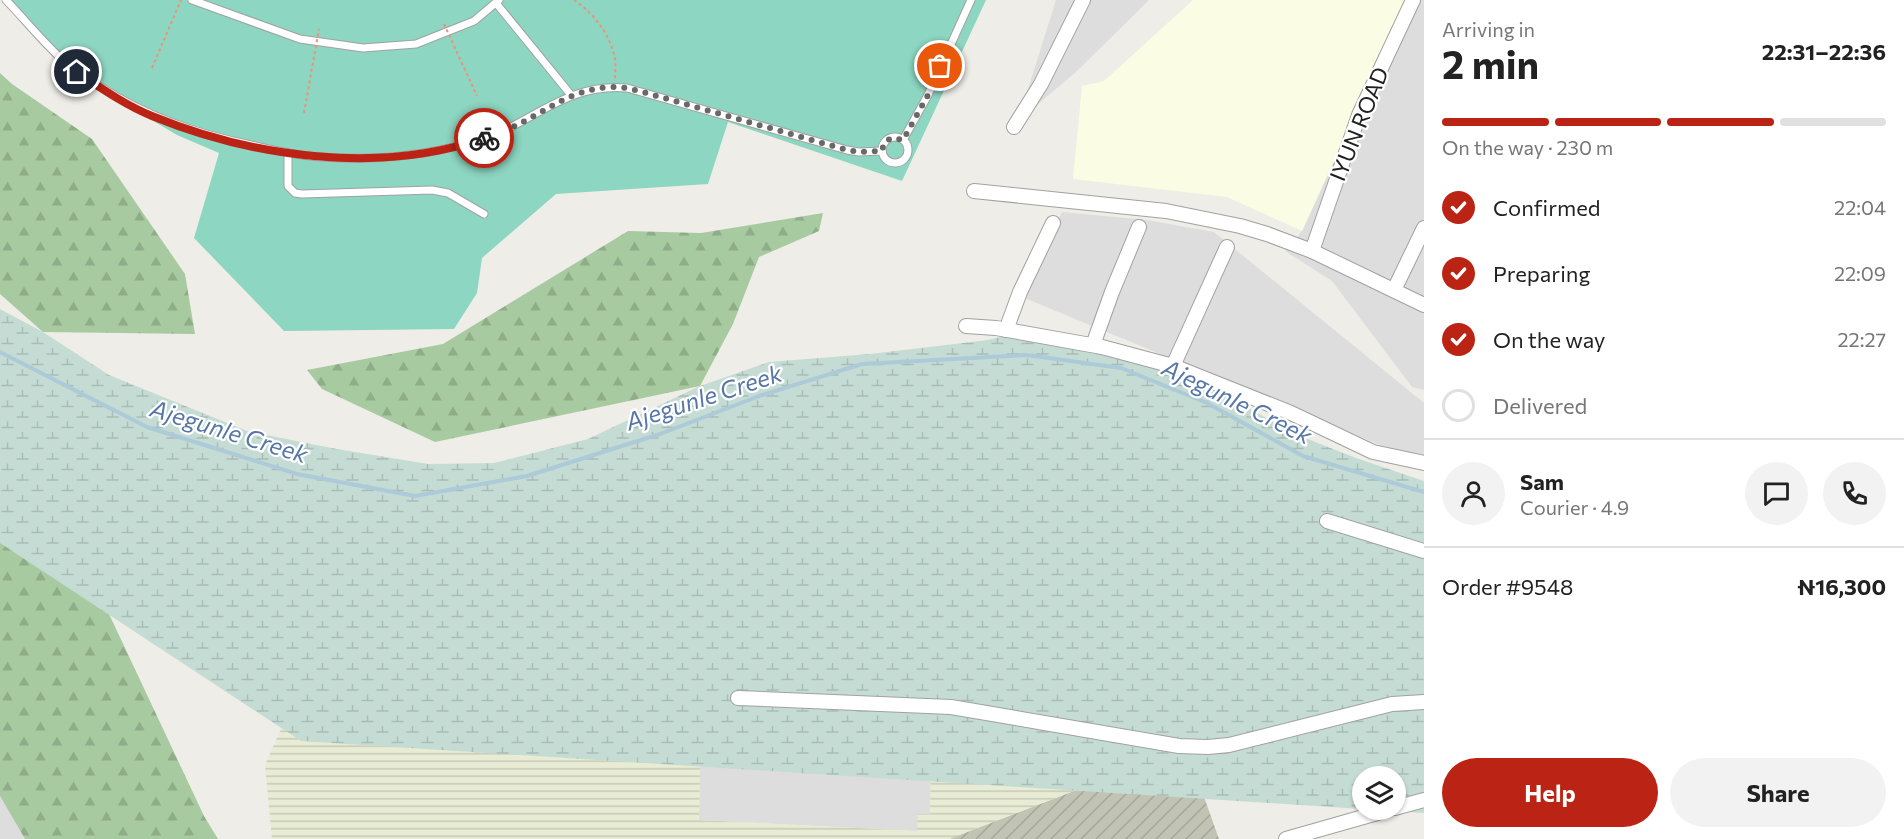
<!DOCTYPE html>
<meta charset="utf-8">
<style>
body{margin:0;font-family:Commissioner,sans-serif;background:#f2f2f2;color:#222;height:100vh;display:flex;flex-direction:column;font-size:22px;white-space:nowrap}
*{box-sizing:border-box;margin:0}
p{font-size:20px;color:#767676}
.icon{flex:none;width:33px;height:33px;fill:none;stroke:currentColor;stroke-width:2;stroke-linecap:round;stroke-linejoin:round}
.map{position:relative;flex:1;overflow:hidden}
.panel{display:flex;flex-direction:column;background:#fff;width:480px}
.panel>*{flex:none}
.tools{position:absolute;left:1352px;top:766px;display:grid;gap:12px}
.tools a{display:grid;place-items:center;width:54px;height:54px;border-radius:50%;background:#fff;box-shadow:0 2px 4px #0004;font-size:30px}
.pin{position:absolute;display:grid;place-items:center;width:51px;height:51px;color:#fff;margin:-26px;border:3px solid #fff;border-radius:50%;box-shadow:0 2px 6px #0007}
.courier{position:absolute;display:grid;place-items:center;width:60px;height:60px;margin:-30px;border:4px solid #bb2414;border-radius:50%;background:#fff;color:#222;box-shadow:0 2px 8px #0007}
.head em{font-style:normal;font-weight:700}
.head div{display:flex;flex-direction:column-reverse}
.head{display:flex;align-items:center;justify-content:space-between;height:102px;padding:0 18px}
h1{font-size:39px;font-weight:700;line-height:45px}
.bar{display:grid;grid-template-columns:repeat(4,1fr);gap:9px 6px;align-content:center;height:72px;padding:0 18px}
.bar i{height:8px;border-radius:4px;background:#e0e0e0}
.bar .current{background:#bb2414}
.bar p{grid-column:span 4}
.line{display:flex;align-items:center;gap:15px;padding:0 18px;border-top:2px solid #e0e0e0}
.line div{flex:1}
.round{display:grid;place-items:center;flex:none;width:63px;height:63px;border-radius:32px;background:#f2f2f2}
ol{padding:0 18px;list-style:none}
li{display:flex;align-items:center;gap:18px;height:66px}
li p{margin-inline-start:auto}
li .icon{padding:6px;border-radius:50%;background:#bb2414;color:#fff;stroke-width:4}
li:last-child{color:#767676}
li i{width:33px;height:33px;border:3px solid #e0e0e0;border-radius:50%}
.primary-button{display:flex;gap:12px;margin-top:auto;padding:12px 18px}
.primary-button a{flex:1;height:69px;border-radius:36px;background:#bb2414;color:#fff;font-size:24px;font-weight:700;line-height:69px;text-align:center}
.primary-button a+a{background:#f2f2f2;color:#222}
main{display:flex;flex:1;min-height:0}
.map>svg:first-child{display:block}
.residential{fill:#ddd}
.education{fill:#fafce3}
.construction{fill:url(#construction-furrows)}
.farmland{fill:url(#farmland-rules);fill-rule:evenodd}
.forest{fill:url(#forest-firs)}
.wetland{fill:url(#wetland-marsh)}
.pitch{fill:#8dd6c1}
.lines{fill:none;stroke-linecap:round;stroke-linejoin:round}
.stream{stroke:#accad8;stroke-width:4}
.service-casing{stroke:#a1a1a1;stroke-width:9}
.minor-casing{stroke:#a1a1a1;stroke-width:16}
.path{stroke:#ed917b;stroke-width:2;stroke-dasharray:3 3;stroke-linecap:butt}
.service{stroke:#fff;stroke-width:7}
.minor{stroke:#fff;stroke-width:14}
.path-bridge{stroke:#ed917b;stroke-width:2;stroke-dasharray:3 3;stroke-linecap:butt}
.done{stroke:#686866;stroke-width:6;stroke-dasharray:0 10.8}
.route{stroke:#bb2414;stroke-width:8}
.labels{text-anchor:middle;stroke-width:4.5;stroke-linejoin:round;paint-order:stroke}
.street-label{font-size:22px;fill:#202020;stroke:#fff}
.water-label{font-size:24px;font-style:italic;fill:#5576a6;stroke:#fff}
</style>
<main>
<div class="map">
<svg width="1424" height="839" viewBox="0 0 1424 839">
<defs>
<pattern id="construction-furrows" width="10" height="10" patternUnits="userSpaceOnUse" patternTransform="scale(1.5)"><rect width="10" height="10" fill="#c1c3b3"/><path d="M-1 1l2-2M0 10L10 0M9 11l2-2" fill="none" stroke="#a6a79a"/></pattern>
<pattern id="farmland-rules" width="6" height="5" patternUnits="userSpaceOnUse" patternTransform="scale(1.5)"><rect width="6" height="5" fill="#e8ecd4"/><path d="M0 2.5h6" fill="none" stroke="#c7cab6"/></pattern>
<pattern id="forest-firs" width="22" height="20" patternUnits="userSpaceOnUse" patternTransform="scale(1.5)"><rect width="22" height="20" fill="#a8caa0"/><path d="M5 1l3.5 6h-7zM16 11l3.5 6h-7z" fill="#90ad8a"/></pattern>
<pattern id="wetland-marsh" width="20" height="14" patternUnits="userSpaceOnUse" patternTransform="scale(1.5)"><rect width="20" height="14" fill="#c5dcd4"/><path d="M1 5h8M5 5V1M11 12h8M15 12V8" fill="none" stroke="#a9bcb6"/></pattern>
</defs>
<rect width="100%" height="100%" fill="#efede7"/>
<g class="residential">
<polygon points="1056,0 1149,0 1076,72 1018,121"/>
<polygon points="1408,0 1424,0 1424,390 1412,387 1332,281 1285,251 1302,231"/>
<polygon points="1062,212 1147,220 1214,232 1424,403 1424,463 1022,297"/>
<polygon points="703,602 933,693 930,815 917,831 699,820"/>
<polygon points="0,796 25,839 0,839"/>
</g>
<polygon class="education" points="1193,0 1408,0 1302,231 1227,197 1073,179 1082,86 1104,81"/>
<polygon class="construction" points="1191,746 1198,780 1219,839 949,839"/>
<path class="farmland" d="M815,432L901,458L1048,482L1082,521L1210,552L1192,642L1175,708L1191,746L949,839H272L265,765L311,661L354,610L460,560L524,546L531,492L598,455L615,489L731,446ZM720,594L976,604L971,696L933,693L930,814H918L917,831L699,820L704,601Z"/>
<g class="forest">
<polygon points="0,73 12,84 92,139 185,274 195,334 43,332 0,294"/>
<polygon points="823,213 819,231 759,257 733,324 700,386 435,442 322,389 307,370 443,344 628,231 701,233"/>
<polygon points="0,397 102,599 204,816 218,839 25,839 0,796"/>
</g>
<polygon class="wetland" points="0,309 43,332 109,375 247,431 331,448 428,464 494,463 588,439 700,386 769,362 870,354 988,340 1007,335 1161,366 1211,388 1300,436 1356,458 1424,481 1424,813 1376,810 1395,810 1395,777 1362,777 1362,809 301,741 0,543"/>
<polygon class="pitch" points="4,0 986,0 902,181 728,122 708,184 556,194 482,258 477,293 454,329 284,331 194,238 219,153 177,135 118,100 66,65"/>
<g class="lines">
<polyline class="stream" points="0,352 147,427 297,474 415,496 527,476 660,434 762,395 862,364 1027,355 1121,368 1207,403 1303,456 1424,492"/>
<defs>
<g id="service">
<path d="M6,0C29,24 50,51 76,72C83,77 91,82 99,86C148,117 194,133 251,145C274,150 298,156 322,157C372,161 427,156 475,141C486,137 499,134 509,128C550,107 579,84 627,88L847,150L859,152L882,151"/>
<polyline points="192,0 300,39 363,48 416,44 474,21 499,0"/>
<polyline points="496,3 571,95"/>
<circle cx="895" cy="150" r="13"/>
<polyline points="903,140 928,95 971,0"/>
<polyline points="288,153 288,186 295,193 302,194 432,190 448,193 484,214"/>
</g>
<g id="minor">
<polyline points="1014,127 1041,84 1083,0"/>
<polyline points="974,191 1166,211 1240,226 1267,234 1312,251 1424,305"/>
<polyline points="1312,251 1359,115 1413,0"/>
<polyline points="1394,290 1424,228"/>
<polyline points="966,326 996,328 1102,347 1173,366 1291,413 1373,452 1424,463"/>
<polyline points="1006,330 1020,292 1053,223"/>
<polyline points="1093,345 1112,292 1139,227"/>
<polyline points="1173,366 1227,247"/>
<polyline points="1327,521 1424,551"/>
<polyline points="738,698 951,707 1179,746 1208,747 1229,745 1392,704 1424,702"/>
<polyline points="1395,808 1424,800"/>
<polyline points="1286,839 1388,810"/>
</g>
</defs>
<use href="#service" class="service-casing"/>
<use href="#minor" class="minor-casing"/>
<g class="path">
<path d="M574,0C594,13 611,36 615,59C616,65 615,72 615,79"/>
<polyline points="152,68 181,0"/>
</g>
<use href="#service" class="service"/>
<use href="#minor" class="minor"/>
<g class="path-bridge">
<polyline points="444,24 477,96"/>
<polyline points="304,113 319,29"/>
</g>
</g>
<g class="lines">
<path class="done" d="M484,138C491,135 499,133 506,130C544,114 569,88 614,87C626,87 638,91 650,94L847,150L859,152L882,151L884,143L891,138L903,140L928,95L940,66"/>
<path class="route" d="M77,72C101,88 125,105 152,116C252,157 380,175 484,138"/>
</g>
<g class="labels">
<g class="street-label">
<text transform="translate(1359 124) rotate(-68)" y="8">IYUN ROAD</text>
</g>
<g class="water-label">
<text transform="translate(704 398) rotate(-18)" y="8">Ajegunle Creek</text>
<text transform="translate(1237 402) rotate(26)" y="8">Ajegunle Creek</text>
<text transform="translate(229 432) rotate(17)" y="8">Ajegunle Creek</text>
</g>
</g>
</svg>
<div class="tools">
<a><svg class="icon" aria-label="layers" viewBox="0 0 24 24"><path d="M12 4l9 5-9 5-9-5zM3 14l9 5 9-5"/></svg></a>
</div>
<div class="pin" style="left:940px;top:66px;background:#ea580c"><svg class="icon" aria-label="bag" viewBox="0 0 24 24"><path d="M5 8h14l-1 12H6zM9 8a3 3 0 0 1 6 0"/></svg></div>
<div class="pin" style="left:77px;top:72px;background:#1f2937"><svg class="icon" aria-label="home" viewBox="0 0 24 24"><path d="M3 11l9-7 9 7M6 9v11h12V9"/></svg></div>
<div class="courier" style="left:484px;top:138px"><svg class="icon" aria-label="bike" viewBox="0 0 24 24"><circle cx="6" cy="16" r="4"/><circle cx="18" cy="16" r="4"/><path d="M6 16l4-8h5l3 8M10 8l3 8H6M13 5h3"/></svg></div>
</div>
<section class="panel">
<div class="head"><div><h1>2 min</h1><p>Arriving in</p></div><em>22:31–22:36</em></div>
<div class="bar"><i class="current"></i><i class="current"></i><i class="current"></i><i></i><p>On the way · 230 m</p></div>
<ol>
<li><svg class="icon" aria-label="check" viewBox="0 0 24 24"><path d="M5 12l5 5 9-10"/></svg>Confirmed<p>22:04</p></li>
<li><svg class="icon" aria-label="check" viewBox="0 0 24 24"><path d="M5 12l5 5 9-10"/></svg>Preparing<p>22:09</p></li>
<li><svg class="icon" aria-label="check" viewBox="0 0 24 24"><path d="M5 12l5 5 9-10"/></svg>On the way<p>22:27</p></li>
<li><i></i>Delivered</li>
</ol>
<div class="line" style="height:108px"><a class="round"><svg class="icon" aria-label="person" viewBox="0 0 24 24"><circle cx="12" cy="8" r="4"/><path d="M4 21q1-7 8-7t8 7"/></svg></a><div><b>Sam</b><p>Courier · 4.9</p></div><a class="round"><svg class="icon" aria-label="chat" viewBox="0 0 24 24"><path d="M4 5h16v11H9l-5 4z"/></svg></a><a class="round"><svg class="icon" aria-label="phone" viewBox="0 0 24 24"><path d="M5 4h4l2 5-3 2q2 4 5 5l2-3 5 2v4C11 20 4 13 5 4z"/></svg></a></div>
<div class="line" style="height:78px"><div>Order #9548</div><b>₦16,300</b></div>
<div class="primary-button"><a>Help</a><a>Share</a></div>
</section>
</main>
